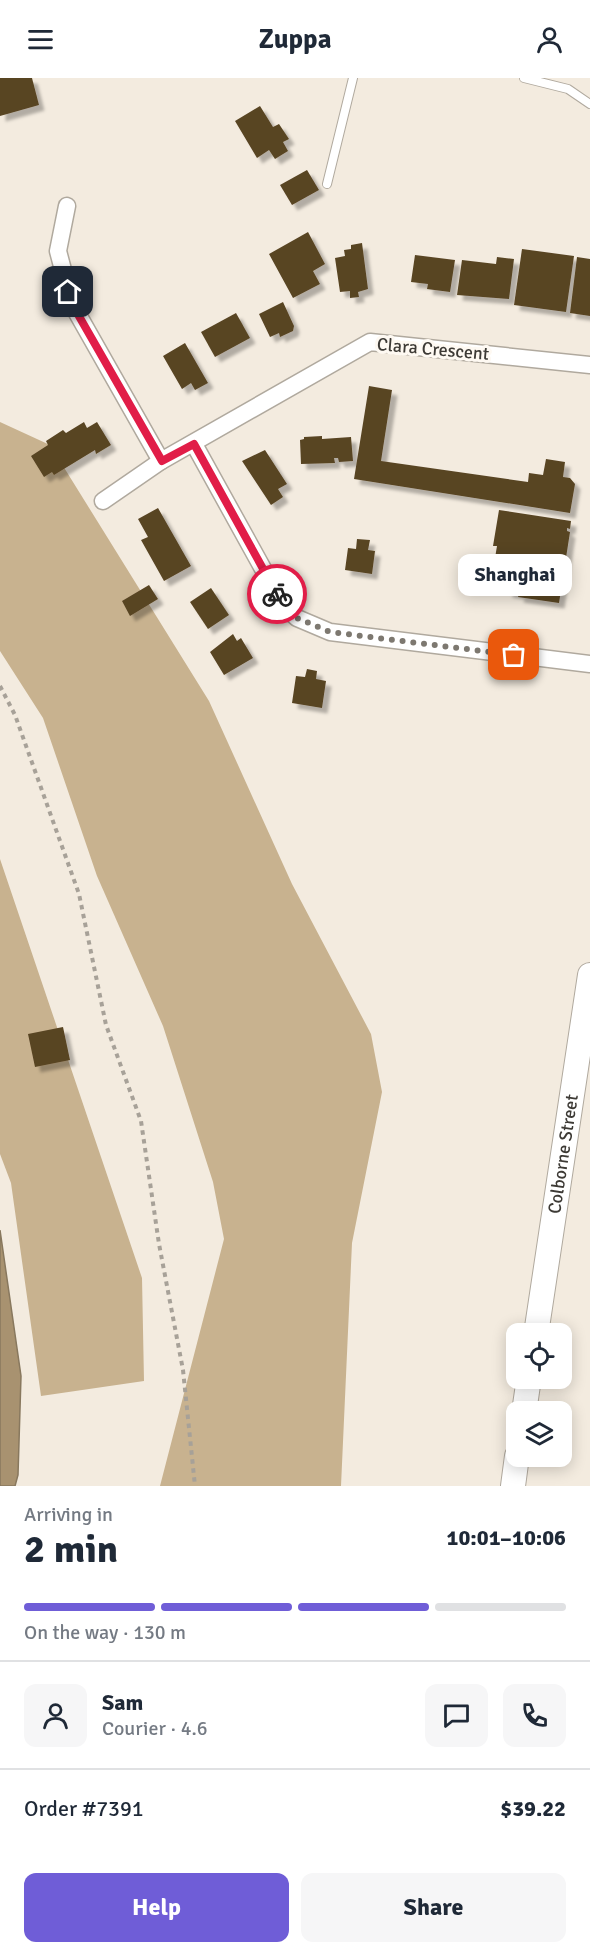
<!DOCTYPE html>
<meta charset="utf-8">
<style>
body{margin:0;font-family:Signika,sans-serif;background:#f6f6f7;color:#1f2937;height:100vh;display:flex;flex-direction:column;font-size:22px;white-space:nowrap}
*{box-sizing:border-box;margin:0}
p{font-size:20px;color:#747a83}
.icon{flex:none;width:33px;height:33px;fill:none;stroke:currentColor;stroke-width:2;stroke-linecap:round;stroke-linejoin:round}
.map{position:relative;height:1408px;overflow:hidden}
.sheet{display:flex;flex-direction:column;background:#fff;flex:1}
.sheet>*{flex:none}
.buttons{position:absolute;left:506px;top:1245px;display:grid;gap:12px}
.buttons a{display:grid;place-items:center;width:66px;height:66px;border-radius:12px;background:#fff;box-shadow:0 3px 15px #0003;font-size:30px}
.pin{position:absolute;display:grid;place-items:center;width:51px;height:51px;color:#fff;margin:-26px;border-radius:12px;box-shadow:0 3px 9px #0006}
.courier{position:absolute;display:grid;place-items:center;width:60px;height:60px;margin:-30px;border:4px solid #e11d48;border-radius:50%;background:#fff;color:#222;box-shadow:0 2px 8px #0007}
.bubble{position:absolute;height:42px;border-radius:12px;background:#fff;box-shadow:0 3px 15px #0003;font-size:20px;font-weight:800;line-height:42px;text-align:center}
.overview em{font-style:normal;font-weight:800}
.overview div{display:flex;flex-direction:column-reverse}
.overview{display:flex;align-items:center;justify-content:space-between;height:102px;padding:0 24px}
h1{font-size:39px;font-weight:800;line-height:45px}
.bar{display:grid;grid-template-columns:repeat(4,1fr);gap:9px 6px;align-content:center;height:72px;padding:0 24px}
.bar i{height:8px;border-radius:4px;background:#e0e1e3}
.bar .on{background:#6f5dd7}
.bar p{grid-column:span 4}
.line{display:flex;align-items:center;gap:15px;padding:0 24px;border-top:2px solid #e0e1e3}
.line div{flex:1}
.round{display:grid;place-items:center;flex:none;width:63px;height:63px;border-radius:12px;background:#f6f6f7}
.cta{display:flex;gap:12px;margin-top:auto;padding:12px 24px}
.cta a{flex:1;height:69px;border-radius:12px;background:#6f5dd7;color:#fff;font-size:24px;font-weight:800;line-height:69px;text-align:center}
.cta a+a{background:#f6f6f7;color:#1f2937}
header{display:flex;justify-content:space-between;align-items:center;height:78px;padding:0 24px;background:#fff;font-size:27px;font-weight:800}
.map>svg:first-child{display:block}
.forest{fill:#c8b28f}
.water{fill:#a89270;stroke:#88785e;stroke-width:1.5}
.building{fill:#584424;filter:url(#shadow)}
.lines{fill:none;stroke-linecap:round;stroke-linejoin:round}
.service-casing{stroke:#b0a99e;stroke-width:10}
.minor-casing{stroke:#b0a99e;stroke-width:19}
.secondary-casing{stroke:#b0a99e;stroke-width:26}
.path{stroke:#a7a198;stroke-width:4;stroke-dasharray:4.5 4.5;stroke-linecap:butt}
.service{stroke:#fff;stroke-width:8}
.minor{stroke:#fff;stroke-width:16}
.secondary{stroke:#fff;stroke-width:24}
.done{stroke:#7d7870;stroke-width:6;stroke-dasharray:0 10.8}
.route{stroke:#e11d48;stroke-width:8}
.labels{text-anchor:middle;stroke-width:6;stroke-linejoin:round;paint-order:stroke}
.street-label{font-size:18px;fill:#3d3a35;stroke:#fef9f2}
</style>
<header><svg class="icon" aria-label="menu" viewBox="0 0 24 24"><path d="M4 6h16M4 12h16M4 18h16"/></svg>Zuppa<svg class="icon" aria-label="person" viewBox="0 0 24 24"><circle cx="12" cy="8" r="4"/><path d="M4 21q1-7 8-7t8 7"/></svg></header>
<div class="map">
<svg width="590" height="1408" viewBox="0 0 590 1408">
<defs>
<filter id="shadow"><feDropShadow dx="5.5" dy="5.5" stdDeviation="1.5" flood-color="#0004"/></filter>
</defs>
<rect width="100%" height="100%" fill="#f3ebdf"/>
<g class="forest">
<polygon points="0,344 50,367 209,623 292,806 371,956 382,1014 352,1165 341,1408 160,1408 224,1161 213,1104 163,948 97,798 43,640 0,573"/>
<polygon points="0,781 142,1200 144,1303 41,1318 11,1105 0,1076"/>
</g>
<polygon class="water" points="0,1152 21,1298 18,1397 15,1408 0,1408"/>
<g class="building">
<polygon points="0,0 32,0 39,27 0,38"/>
<polygon points="260,28 273,49 279,46 289,61 283,64 288,73 275,81 269,72 257,80 235,43"/>
<polygon points="307,92 319,112 292,127 280,107"/>
<polygon points="308,154 325,186 313,193 320,206 293,220 269,176"/>
<polygon points="362,165 368,211 358,214 359,219 350,220 350,213 340,214 335,180 345,178 344,172 351,171 351,167"/>
<polygon points="522,171 574,178 566,234 514,227"/>
<polygon points="415,177 455,182 450,214 427,211 428,206 411,204"/>
<polygon points="497,179 514,181 509,221 457,217 462,182 496,186"/>
<polygon points="577,179 590,181 590,238 570,235"/>
<polygon points="283,224 294,248 293,253 280,259 279,255 270,259 259,236"/>
<polygon points="236,235 250,260 215,279 201,254"/>
<polygon points="185,265 208,305 195,312 191,305 182,311 163,278"/>
<polygon points="369,308 392,312 381,383 528,404 529,395 543,397 546,381 565,384 563,399 570,400 575,406 570,435 354,401"/>
<polygon points="84,344 87,350 97,344 111,367 96,376 95,372 54,397 52,394 44,399 31,378 48,367 46,363 63,352 66,355"/>
<polygon points="322,358 322,361 351,359 353,383 339,384 338,380 334,380 335,385 301,386 300,362 304,361 304,359"/>
<polygon points="265,372 287,406 278,411 283,419 271,427 242,383"/>
<polygon points="158,430 191,488 164,503 141,462 148,459 138,441"/>
<polygon points="499,432 571,443 570,451 567,450 567,453 570,454 559,525 518,519 519,516 507,514 511,483 495,480 497,468 493,468"/>
<polygon points="357,461 370,462 368,472 375,473 372,496 345,492 348,470 356,471"/>
<polygon points="149,507 158,521 130,538 122,523"/>
<polygon points="211,510 229,537 208,551 190,524"/>
<polygon points="233,556 237,563 241,560 253,580 224,597 210,574"/>
<polygon points="307,591 317,593 316,601 326,603 322,630 292,625 296,598 305,599"/>
<polygon points="63,949 70,982 35,989 28,956"/>
</g>
<g class="lines">
<defs>
<g id="service">
<polyline points="524,0 568,11 590,26"/>
<polyline points="327,106 353,0"/>
</g>
<g id="minor">
<polyline points="67,128 58,173 72,226 161,383"/>
<polyline points="194,366 283,527 297,540 330,554 590,586"/>
<polyline points="103,423 161,383 370,264 590,287"/>
</g>
<g id="secondary">
<path id="s1" d="M536,1256L590,897"/>
<polyline points="524,1334 529,1300"/>
<polyline points="513,1408 517,1378"/>
</g>
</defs>
<use href="#service" class="service-casing"/>
<use href="#minor" class="minor-casing"/>
<use href="#secondary" class="secondary-casing"/>
<polyline class="path" points="0,608 15,637 79,816 106,947 141,1043 159,1166 183,1292 195,1408"/>
<use href="#service" class="service"/>
<use href="#minor" class="minor"/>
<use href="#secondary" class="secondary"/>
</g>
<g class="lines">
<polyline class="done" points="277,516 284,527 297,540 330,554 514,577"/>
<polyline class="route" points="68,214 72,226 162,383 194,366 277,516"/>
</g>
<g class="labels">
<g class="street-label">
<text transform="translate(433 271) rotate(5)" y="6">Clara Crescent</text>
<text dy="6" stroke="none"><textPath href="#s1" startOffset="182">Colborne Street</textPath></text>
</g>
</g>
</svg>
<div class="buttons">
<a><svg class="icon" aria-label="locate" viewBox="0 0 24 24"><circle cx="12" cy="12" r="6"/><path d="M12 2v4M12 18v4M2 12h4M18 12h4"/></svg></a>
<a><svg class="icon" aria-label="layers" viewBox="0 0 24 24"><path d="M12 4l9 5-9 5-9-5zM3 14l9 5 9-5"/></svg></a>
</div>
<div class="pin" style="left:514px;top:577px;background:#ea580c"><svg class="icon" aria-label="bag" viewBox="0 0 24 24"><path d="M5 8h14l-1 12H6zM9 8a3 3 0 0 1 6 0"/></svg></div>
<div class="pin" style="left:68px;top:214px;background:#1f2937"><svg class="icon" aria-label="home" viewBox="0 0 24 24"><path d="M3 11l9-7 9 7M6 9v11h12V9"/></svg></div>
<div class="courier" style="left:277px;top:516px"><svg class="icon" aria-label="bike" viewBox="0 0 24 24"><circle cx="6" cy="16" r="4"/><circle cx="18" cy="16" r="4"/><path d="M6 16l4-8h5l3 8M10 8l3 8H6M13 5h3"/></svg></div>
<div class="bubble" style="left:458px;top:476px;width:114px">Shanghai</div>
</div>
<section class="sheet">
<div class="overview"><div><h1>2 min</h1><p>Arriving in</p></div><em>10:01–10:06</em></div>
<div class="bar"><i class="on"></i><i class="on"></i><i class="on"></i><i></i><p>On the way · 130 m</p></div>
<div class="line" style="height:108px"><a class="round"><svg class="icon" aria-label="person" viewBox="0 0 24 24"><circle cx="12" cy="8" r="4"/><path d="M4 21q1-7 8-7t8 7"/></svg></a><div><b>Sam</b><p>Courier · 4.6</p></div><a class="round"><svg class="icon" aria-label="chat" viewBox="0 0 24 24"><path d="M4 5h16v11H9l-5 4z"/></svg></a><a class="round"><svg class="icon" aria-label="phone" viewBox="0 0 24 24"><path d="M5 4h4l2 5-3 2q2 4 5 5l2-3 5 2v4C11 20 4 13 5 4z"/></svg></a></div>
<div class="line" style="height:78px"><div>Order #7391</div><b>$39.22</b></div>
<div class="cta"><a>Help</a><a>Share</a></div>
</section>
